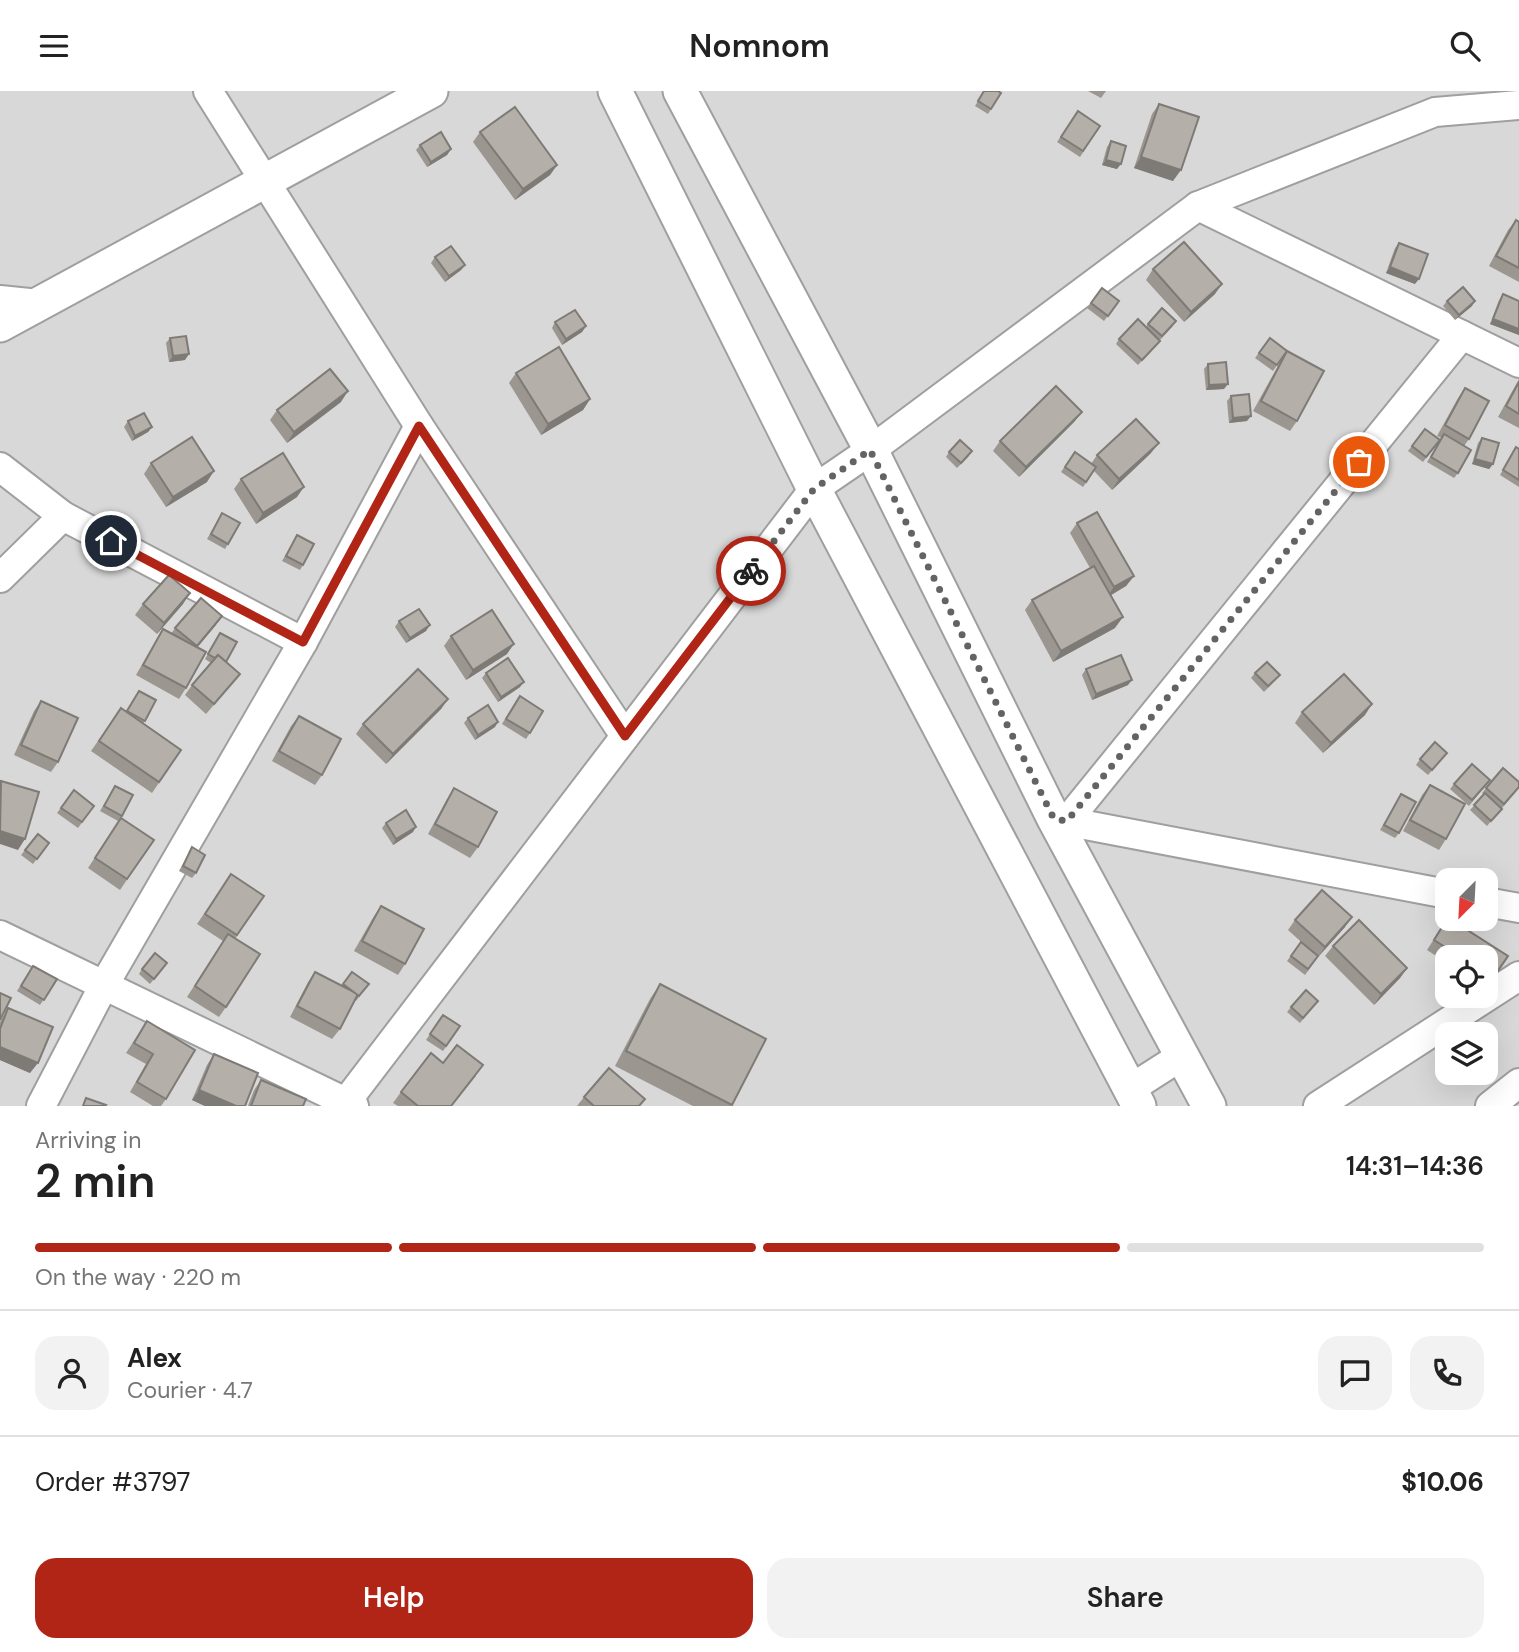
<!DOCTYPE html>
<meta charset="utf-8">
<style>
body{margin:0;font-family:"DM Sans",sans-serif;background:#f2f2f2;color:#222;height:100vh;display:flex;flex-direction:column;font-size:26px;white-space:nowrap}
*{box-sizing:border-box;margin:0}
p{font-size:23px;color:#767676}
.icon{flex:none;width:38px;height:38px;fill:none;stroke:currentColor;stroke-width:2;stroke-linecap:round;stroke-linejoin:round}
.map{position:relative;height:1015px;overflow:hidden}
.drawer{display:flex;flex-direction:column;background:#fff;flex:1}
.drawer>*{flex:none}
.needle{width:46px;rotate:204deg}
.controls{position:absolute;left:1435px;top:777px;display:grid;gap:14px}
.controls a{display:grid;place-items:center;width:63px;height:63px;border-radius:14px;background:#fff;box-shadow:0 7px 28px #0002;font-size:35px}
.pin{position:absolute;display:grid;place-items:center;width:60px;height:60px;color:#fff;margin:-30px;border:4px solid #fff;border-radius:50%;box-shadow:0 2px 7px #0007}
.courier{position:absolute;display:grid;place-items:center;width:70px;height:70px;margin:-35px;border:5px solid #b02516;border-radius:50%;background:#fff;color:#222;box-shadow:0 2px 9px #0007}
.headline em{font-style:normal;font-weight:600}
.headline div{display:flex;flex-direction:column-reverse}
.headline{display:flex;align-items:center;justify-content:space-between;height:119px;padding:0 35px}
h1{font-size:46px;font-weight:600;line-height:52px}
.bar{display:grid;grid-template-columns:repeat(4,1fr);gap:10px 7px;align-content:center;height:84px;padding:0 35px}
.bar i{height:9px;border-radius:5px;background:#e0e0e0}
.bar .current{background:#b02516}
.bar p{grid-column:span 4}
.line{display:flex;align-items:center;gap:18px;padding:0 35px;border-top:2px solid #e0e0e0}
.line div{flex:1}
.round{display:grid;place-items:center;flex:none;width:74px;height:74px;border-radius:21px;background:#f2f2f2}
.button{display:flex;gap:14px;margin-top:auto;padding:14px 35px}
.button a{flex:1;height:80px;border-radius:21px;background:#b02516;color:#fff;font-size:28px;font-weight:600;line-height:80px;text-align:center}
.button a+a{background:#f2f2f2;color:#222}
header{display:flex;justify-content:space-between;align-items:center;height:91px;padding:0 35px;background:#fff;font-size:32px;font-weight:600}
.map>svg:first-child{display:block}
.residential{fill:#d9d8d8;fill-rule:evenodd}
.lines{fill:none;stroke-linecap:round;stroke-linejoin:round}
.minor-casing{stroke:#9f9f9f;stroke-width:32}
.tertiary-casing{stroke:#9f9f9f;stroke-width:37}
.minor{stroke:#fff;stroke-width:28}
.tertiary{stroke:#fff;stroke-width:33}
.wall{fill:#9b9690}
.shaded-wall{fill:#7e7a76}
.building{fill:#b4afa8;stroke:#7e7a76;stroke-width:2}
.done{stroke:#646361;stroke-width:7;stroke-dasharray:0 12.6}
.route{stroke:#b02516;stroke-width:9}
</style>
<header><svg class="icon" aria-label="menu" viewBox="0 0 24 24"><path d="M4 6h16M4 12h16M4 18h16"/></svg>Nomnom<svg class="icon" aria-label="search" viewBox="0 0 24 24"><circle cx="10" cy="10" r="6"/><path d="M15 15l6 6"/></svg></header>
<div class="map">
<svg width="1519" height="1015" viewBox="0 0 1519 1015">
<rect width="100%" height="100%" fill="#ece9e2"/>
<path class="residential" d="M0,0H1519V1015H0ZM1447,789H1486V828H1447ZM1447,866H1486V905H1447ZM1447,943H1486V982H1447Z"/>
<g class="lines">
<defs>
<g id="minor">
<polyline points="208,0 419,335 625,645"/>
<polyline points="1198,115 1519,272"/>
<polyline points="0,209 39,213"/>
<polyline points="0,376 63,425 303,551"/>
<polyline points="0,487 63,425"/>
<polyline points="1054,728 1447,803"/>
<polyline points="1067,730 1462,244"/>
<polyline points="1486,811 1519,817"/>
<polyline points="0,844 354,1015"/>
<polyline points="1130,998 1180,966"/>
<polyline points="41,1015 104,894 303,551 419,335"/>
<polyline points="343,1015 814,398 871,359 1198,115 1435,21 1519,14"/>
<polyline points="1318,1015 1519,885"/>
<polyline points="1490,1015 1519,992"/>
</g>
<g id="tertiary">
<polyline points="615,0 814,398 1139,1015"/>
<polyline points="680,0 871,359 1054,728 1209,1015"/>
<polyline points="0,234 431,0"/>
</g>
</defs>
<use href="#minor" class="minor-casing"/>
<use href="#tertiary" class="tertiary-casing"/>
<use href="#minor" class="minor"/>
<use href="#tertiary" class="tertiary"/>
</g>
<g class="wall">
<polygon points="984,0 998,0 1001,2 988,23 975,15"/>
<polygon points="1088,0 1106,0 1101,7"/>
<polygon points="1159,13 1173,90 1134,77 1152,23"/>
<polygon points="1078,20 1100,35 1080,66 1057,51"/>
<polygon points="480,41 557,74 550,84 515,109 473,51"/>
<polygon points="1111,50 1117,78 1102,74 1107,56"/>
<polygon points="420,54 451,58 447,64 427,76 416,59"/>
<polygon points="1516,129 1519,131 1519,191 1489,175 1508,139"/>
<polygon points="1399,152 1415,193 1386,182 1395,157"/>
<polygon points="435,166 465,174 461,179 445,191 431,172"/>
<polygon points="1153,178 1215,203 1184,231 1146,189"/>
<polygon points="1102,197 1119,210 1104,230 1087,217"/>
<polygon points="1503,203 1519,210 1519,244 1490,233 1499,209"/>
<polygon points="1447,210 1472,215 1455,229 1443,215"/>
<polygon points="555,231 586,235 582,241 562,254 552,237"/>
<polygon points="1148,233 1173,235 1160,249 1156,255 1138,274 1116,253 1119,248 1146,236"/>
<polygon points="170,247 185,269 169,271 166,252"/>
<polygon points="1270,247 1287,260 1273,280 1255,267"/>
<polygon points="1287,260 1297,330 1290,340 1253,320 1280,271"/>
<polygon points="1208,273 1224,298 1206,299 1204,278"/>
<polygon points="516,282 590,308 583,319 541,344 509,292"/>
<polygon points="1519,288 1519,337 1498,326"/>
<polygon points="1465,297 1469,348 1464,355 1458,382 1454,387 1427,371 1442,347 1437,345 1458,307"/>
<polygon points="1231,305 1247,330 1229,332 1227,310"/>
<polygon points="341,311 287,352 270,329 277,319"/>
<polygon points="1082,321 1074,331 1019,386 993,360 1000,350"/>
<polygon points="128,330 152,336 148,341 132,350 124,336"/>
<polygon points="1425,338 1440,349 1423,371 1408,360"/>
<polygon points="1482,347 1493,373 1489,378 1472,373 1478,352"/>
<polygon points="1516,356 1519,358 1519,396 1500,384"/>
<polygon points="949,361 969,365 957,377 946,366"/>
<polygon points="1075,361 1091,373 1097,364 1151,362 1112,399 1094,380 1083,396 1061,381"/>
<polygon points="151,372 207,391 166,416 144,383"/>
<polygon points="241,388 297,406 256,433 234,398"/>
<polygon points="222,422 228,453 225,458 207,448"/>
<polygon points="1077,432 1134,485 1126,495 1110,505 1115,537 1053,571 1025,519 1032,509 1090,477 1070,442"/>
<polygon points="297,444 303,474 300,479 282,470"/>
<polygon points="143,513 183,513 157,543 135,524"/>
<polygon points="222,525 215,535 197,557 186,597 179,608 136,584 156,549 163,538 171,543 175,537"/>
<polygon points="399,530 426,540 406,552 395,536"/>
<polygon points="220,542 232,593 206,623 185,604 192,594 211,572 205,568"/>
<polygon points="451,545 507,563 466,589 444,555"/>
<polygon points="1086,578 1128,594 1092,609 1082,584"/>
<polygon points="486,582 520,596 498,611 482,587"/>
<polygon points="1255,582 1276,589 1264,601 1251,587"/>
<polygon points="139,600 156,609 143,633 181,659 152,702 91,660 121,617 126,621"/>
<polygon points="448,608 441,618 386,673 356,643 363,633"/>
<polygon points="41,610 58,671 51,681 14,664 34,620"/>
<polygon points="516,610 530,642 526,648 502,633"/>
<polygon points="1302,621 1365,624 1323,662 1295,632"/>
<polygon points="299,625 322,684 315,694 272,670 291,635"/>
<polygon points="468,627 495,636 475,649 464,632"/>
<polygon points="1447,662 1428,684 1416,674 1420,668"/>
<polygon points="1454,693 1486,694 1469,715 1450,698"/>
<polygon points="1430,694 1446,748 1439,759 1403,740 1422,704"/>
<polygon points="115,695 122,725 118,730 100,720"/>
<polygon points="454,697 478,756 470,767 428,743 447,708"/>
<polygon points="1486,697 1519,697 1487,735 1470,719 1484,704 1482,702"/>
<polygon points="74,699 94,715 78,737 57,722"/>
<polygon points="1401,703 1399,742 1395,747 1380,739"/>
<polygon points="121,727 154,749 120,799 88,777"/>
<polygon points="386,732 413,741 393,754 382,737"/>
<polygon points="38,743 49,752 33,773 21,764"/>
<polygon points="192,756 196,782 192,787 179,780"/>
<polygon points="231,783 264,805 235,848 226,916 219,926 187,906 223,850 197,833"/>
<polygon points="381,815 405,873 398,884 354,860 374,825"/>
<polygon points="1447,828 1508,865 1486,897 1486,866 1447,866 1447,872 1427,859"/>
<polygon points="1295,829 1345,836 1318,866 1305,884 1287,870 1301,851 1309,858 1288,839"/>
<polygon points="1333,855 1407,877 1400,887 1374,914 1325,865"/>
<polygon points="167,872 150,893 139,883 142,878"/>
<polygon points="33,875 57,888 40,914 17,900"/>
<polygon points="315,881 342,895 352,881 369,893 356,910 354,909 340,938 332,948 290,926 308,891"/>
<polygon points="660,893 766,948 731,1015 693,1015 615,975 650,908"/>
<polygon points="1318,910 1300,932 1287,921 1291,916"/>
<polygon points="8,917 30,982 0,969 0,931"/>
<polygon points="443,924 460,935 443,960 426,949"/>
<polygon points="147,930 166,1008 161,1015 153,1015 130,1001 146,973 126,962"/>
<polygon points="214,963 245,1015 205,1015 192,1009 207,974"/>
<polygon points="443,972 476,985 452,1015 398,1015 393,1012 401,1001"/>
<polygon points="261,989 303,1015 248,1015 254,999"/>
<polygon points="584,1006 641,1015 577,1015"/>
</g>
<g class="shaded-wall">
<polygon points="451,58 447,64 427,76 431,71"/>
<polygon points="1141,66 1181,79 1173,90 1134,77"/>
<polygon points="1106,69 1121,73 1117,78 1102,74"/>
<polygon points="557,74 550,84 515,109 523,98"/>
<polygon points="465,174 461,179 445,191 449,185"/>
<polygon points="1390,176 1419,188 1415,193 1386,182"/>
<polygon points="1222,193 1215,203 1184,231 1191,221"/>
<polygon points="1475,210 1472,215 1455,229 1459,224"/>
<polygon points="1493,228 1519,238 1519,244 1490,233"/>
<polygon points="586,235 582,241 562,254 566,248"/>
<polygon points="189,263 185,269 169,271 173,265"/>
<polygon points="1228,293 1224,298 1206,299 1209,294"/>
<polygon points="348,300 341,311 287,352 294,341"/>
<polygon points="590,308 583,319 541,344 548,333"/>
<polygon points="1082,321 1074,331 1019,386 1026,376"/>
<polygon points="1251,325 1247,330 1229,332 1233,327"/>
<polygon points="152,336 148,341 132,350 135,345"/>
<polygon points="1159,352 1151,362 1112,399 1119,388"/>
<polygon points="1475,368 1493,373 1489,378 1472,373"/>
<polygon points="214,380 207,391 166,416 173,406"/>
<polygon points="304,396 297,406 256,433 263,422"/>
<polygon points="1134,485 1126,495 1107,506 1114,496"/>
<polygon points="190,502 183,513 157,543 164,532"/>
<polygon points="222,525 215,535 189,565 197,555"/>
<polygon points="1123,526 1115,537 1053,571 1061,560"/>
<polygon points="430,534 426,540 406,552 410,547"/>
<polygon points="514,553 507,563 466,589 473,579"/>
<polygon points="1132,589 1128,594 1092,609 1096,603"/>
<polygon points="524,591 520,596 498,611 501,606"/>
<polygon points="448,608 441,618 386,673 393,663"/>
<polygon points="1372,613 1365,624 1323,662 1331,652"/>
<polygon points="498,631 495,636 475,649 478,644"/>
<polygon points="416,736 413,741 393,754 396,748"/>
<polygon points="0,740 25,748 18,759 0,753"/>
<polygon points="1352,826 1345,836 1318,866 1325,856"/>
<polygon points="1407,877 1400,887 1374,914 1381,903"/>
<polygon points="0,956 38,972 30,982 0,969"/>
<polygon points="199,999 236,1015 205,1015 192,1009"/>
</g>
<g class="building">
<polygon points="984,0 998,0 1001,2 991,18 978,10"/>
<polygon points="1159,13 1199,26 1181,79 1141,66"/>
<polygon points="515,16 557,74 523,98 480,41"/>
<polygon points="1078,20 1100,35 1083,60 1061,46"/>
<polygon points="441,41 451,58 431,71 420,54"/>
<polygon points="1111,50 1126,55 1121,73 1106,69"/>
<polygon points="1516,129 1519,131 1519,177 1496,165"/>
<polygon points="1184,151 1222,193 1191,221 1153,178"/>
<polygon points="1399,152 1428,163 1419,188 1390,176"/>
<polygon points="451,155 465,174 449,185 435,166"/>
<polygon points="1463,196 1475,210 1459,224 1447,210"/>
<polygon points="1102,197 1119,210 1108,225 1091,212"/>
<polygon points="1503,203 1519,210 1519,238 1493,228"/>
<polygon points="1162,217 1176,230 1162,245 1148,233"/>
<polygon points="575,219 586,235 566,248 555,231"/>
<polygon points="1138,228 1160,250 1142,269 1119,248"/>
<polygon points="186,245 189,263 173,265 170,247"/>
<polygon points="1270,247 1287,260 1277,274 1259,262"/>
<polygon points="559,256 590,308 548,333 516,282"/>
<polygon points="1287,260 1324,280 1297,330 1261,310"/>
<polygon points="1226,271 1228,293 1209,294 1208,273"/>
<polygon points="330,278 348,300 294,341 277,319"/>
<polygon points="1519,291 1519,323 1506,315"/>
<polygon points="1056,295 1082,321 1026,376 1000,350"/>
<polygon points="1465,297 1489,310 1469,348 1445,334"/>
<polygon points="1249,303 1251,325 1233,327 1231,305"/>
<polygon points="144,322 152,336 135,345 128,330"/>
<polygon points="1136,328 1159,352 1119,388 1097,364"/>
<polygon points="1425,338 1440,349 1426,366 1412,355"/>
<polygon points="1444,343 1471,359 1458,382 1431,366"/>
<polygon points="192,346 214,380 173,406 151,372"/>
<polygon points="1482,347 1499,352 1493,373 1475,368"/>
<polygon points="960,349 972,360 961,372 949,361"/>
<polygon points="1516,356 1519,358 1519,389 1503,379"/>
<polygon points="1075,361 1096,376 1086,391 1065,376"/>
<polygon points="283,362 304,396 263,422 241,388"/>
<polygon points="1097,421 1134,485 1114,496 1077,432"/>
<polygon points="222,422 240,432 228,453 211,443"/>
<polygon points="297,444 314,453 303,474 286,465"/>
<polygon points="1094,475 1123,526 1061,560 1032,509"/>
<polygon points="169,484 190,502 164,532 143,513"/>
<polygon points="201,507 222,525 197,555 175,537"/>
<polygon points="419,518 430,534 410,547 399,530"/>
<polygon points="492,519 514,553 473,579 451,545"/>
<polygon points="163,538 206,561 186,597 143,574"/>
<polygon points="220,542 237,551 226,571 218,564 215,567 208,563"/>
<polygon points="218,564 240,583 214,613 192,594"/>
<polygon points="1121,564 1132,589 1096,603 1086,578"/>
<polygon points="508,567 524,591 501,606 486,582"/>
<polygon points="1267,571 1280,584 1268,595 1255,582"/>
<polygon points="418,578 448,608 393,663 363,633"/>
<polygon points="1344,583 1372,613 1331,652 1302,621"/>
<polygon points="139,600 156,609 145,630 127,620"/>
<polygon points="520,605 543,620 530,642 506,628"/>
<polygon points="41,610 78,627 58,671 21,654"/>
<polygon points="488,614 498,631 478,644 468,627"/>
<polygon points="121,617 181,659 159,691 99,650"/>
<polygon points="299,625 341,648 322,684 279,660"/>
<polygon points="1435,651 1447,662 1432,679 1420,668"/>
<polygon points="1472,673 1490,689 1472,709 1454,693"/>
<polygon points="1503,677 1519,691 1519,696 1504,713 1486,697"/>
<polygon points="1,690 39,701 25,748 0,740"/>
<polygon points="1430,694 1465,713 1446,748 1410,729"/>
<polygon points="115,695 133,704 122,725 104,715"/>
<polygon points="454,697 497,721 478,756 435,733"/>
<polygon points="74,699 94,715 82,731 61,717"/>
<polygon points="1485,702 1502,718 1491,730 1474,714"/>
<polygon points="1401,703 1416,711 1399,742 1384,734"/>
<polygon points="406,719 416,736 396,748 386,732"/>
<polygon points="121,727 154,749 127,788 95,767"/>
<polygon points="38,743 49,752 37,768 25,759"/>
<polygon points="192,756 205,764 196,782 183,775"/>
<polygon points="231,783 264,805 237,844 205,823"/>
<polygon points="1322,799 1352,826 1325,856 1295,829"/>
<polygon points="381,815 424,838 405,873 362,850"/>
<polygon points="1447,828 1450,828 1508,865 1493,887 1486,882 1486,866 1461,866 1434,849"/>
<polygon points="1359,829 1407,877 1381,903 1333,855"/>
<polygon points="228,843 260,863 226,916 195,895"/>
<polygon points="1301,851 1318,865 1308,878 1291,865"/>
<polygon points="155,862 167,872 154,888 142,878"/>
<polygon points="33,875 57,888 44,909 21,895"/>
<polygon points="315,881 358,903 340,938 297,915"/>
<polygon points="352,881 369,893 359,905 343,893"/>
<polygon points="660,893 766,948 732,1014 626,960"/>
<polygon points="1306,899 1318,910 1303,927 1291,916"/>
<polygon points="0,902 11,907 0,929"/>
<polygon points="8,917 53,936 38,972 0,956 0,938"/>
<polygon points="443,924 460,935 446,955 430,943"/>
<polygon points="147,930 195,959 166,1008 137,991 153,963 134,952"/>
<polygon points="457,954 483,974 451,1015 418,1015 401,1001 431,962 443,972"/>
<polygon points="214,963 258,982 245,1015 236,1015 199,999"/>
<polygon points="609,977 645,1008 639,1015 594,1015 584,1006"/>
<polygon points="261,989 306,1008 303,1015 251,1015"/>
<polygon points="86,1007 106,1014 105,1015 83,1015"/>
</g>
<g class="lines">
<polyline class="done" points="751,480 814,398 870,359 1054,728 1067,730 1359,371"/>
<polyline class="route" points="111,450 303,551 419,335 625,645 751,480"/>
</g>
</svg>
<div class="controls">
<a><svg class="needle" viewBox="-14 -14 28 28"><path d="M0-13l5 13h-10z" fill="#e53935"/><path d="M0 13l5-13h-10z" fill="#767676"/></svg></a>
<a><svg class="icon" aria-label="locate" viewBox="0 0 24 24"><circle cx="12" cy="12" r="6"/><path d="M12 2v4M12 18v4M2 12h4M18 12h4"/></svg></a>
<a><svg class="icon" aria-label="layers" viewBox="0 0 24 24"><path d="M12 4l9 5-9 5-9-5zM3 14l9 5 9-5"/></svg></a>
</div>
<div class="pin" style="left:1359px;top:371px;background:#ea580c"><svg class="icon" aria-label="bag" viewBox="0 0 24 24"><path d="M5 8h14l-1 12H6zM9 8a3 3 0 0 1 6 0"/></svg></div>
<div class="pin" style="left:111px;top:450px;background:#1f2937"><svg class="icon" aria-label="home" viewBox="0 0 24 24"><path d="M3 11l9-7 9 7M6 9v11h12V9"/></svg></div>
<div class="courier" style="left:751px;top:480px"><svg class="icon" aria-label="bike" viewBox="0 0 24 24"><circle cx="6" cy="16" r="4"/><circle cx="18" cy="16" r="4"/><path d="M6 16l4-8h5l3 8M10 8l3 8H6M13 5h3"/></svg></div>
</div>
<section class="drawer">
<div class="headline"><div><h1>2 min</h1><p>Arriving in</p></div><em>14:31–14:36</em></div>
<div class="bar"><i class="current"></i><i class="current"></i><i class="current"></i><i></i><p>On the way · 220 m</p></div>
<div class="line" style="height:126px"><a class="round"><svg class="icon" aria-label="person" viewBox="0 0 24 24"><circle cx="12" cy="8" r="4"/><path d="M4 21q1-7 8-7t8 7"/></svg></a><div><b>Alex</b><p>Courier · 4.7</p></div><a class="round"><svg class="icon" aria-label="chat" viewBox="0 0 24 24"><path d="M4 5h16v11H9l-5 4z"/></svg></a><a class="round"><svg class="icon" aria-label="phone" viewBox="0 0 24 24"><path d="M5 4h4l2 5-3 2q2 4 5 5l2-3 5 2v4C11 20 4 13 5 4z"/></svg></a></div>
<div class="line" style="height:91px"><div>Order #3797</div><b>$10.06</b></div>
<div class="button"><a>Help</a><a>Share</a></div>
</section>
